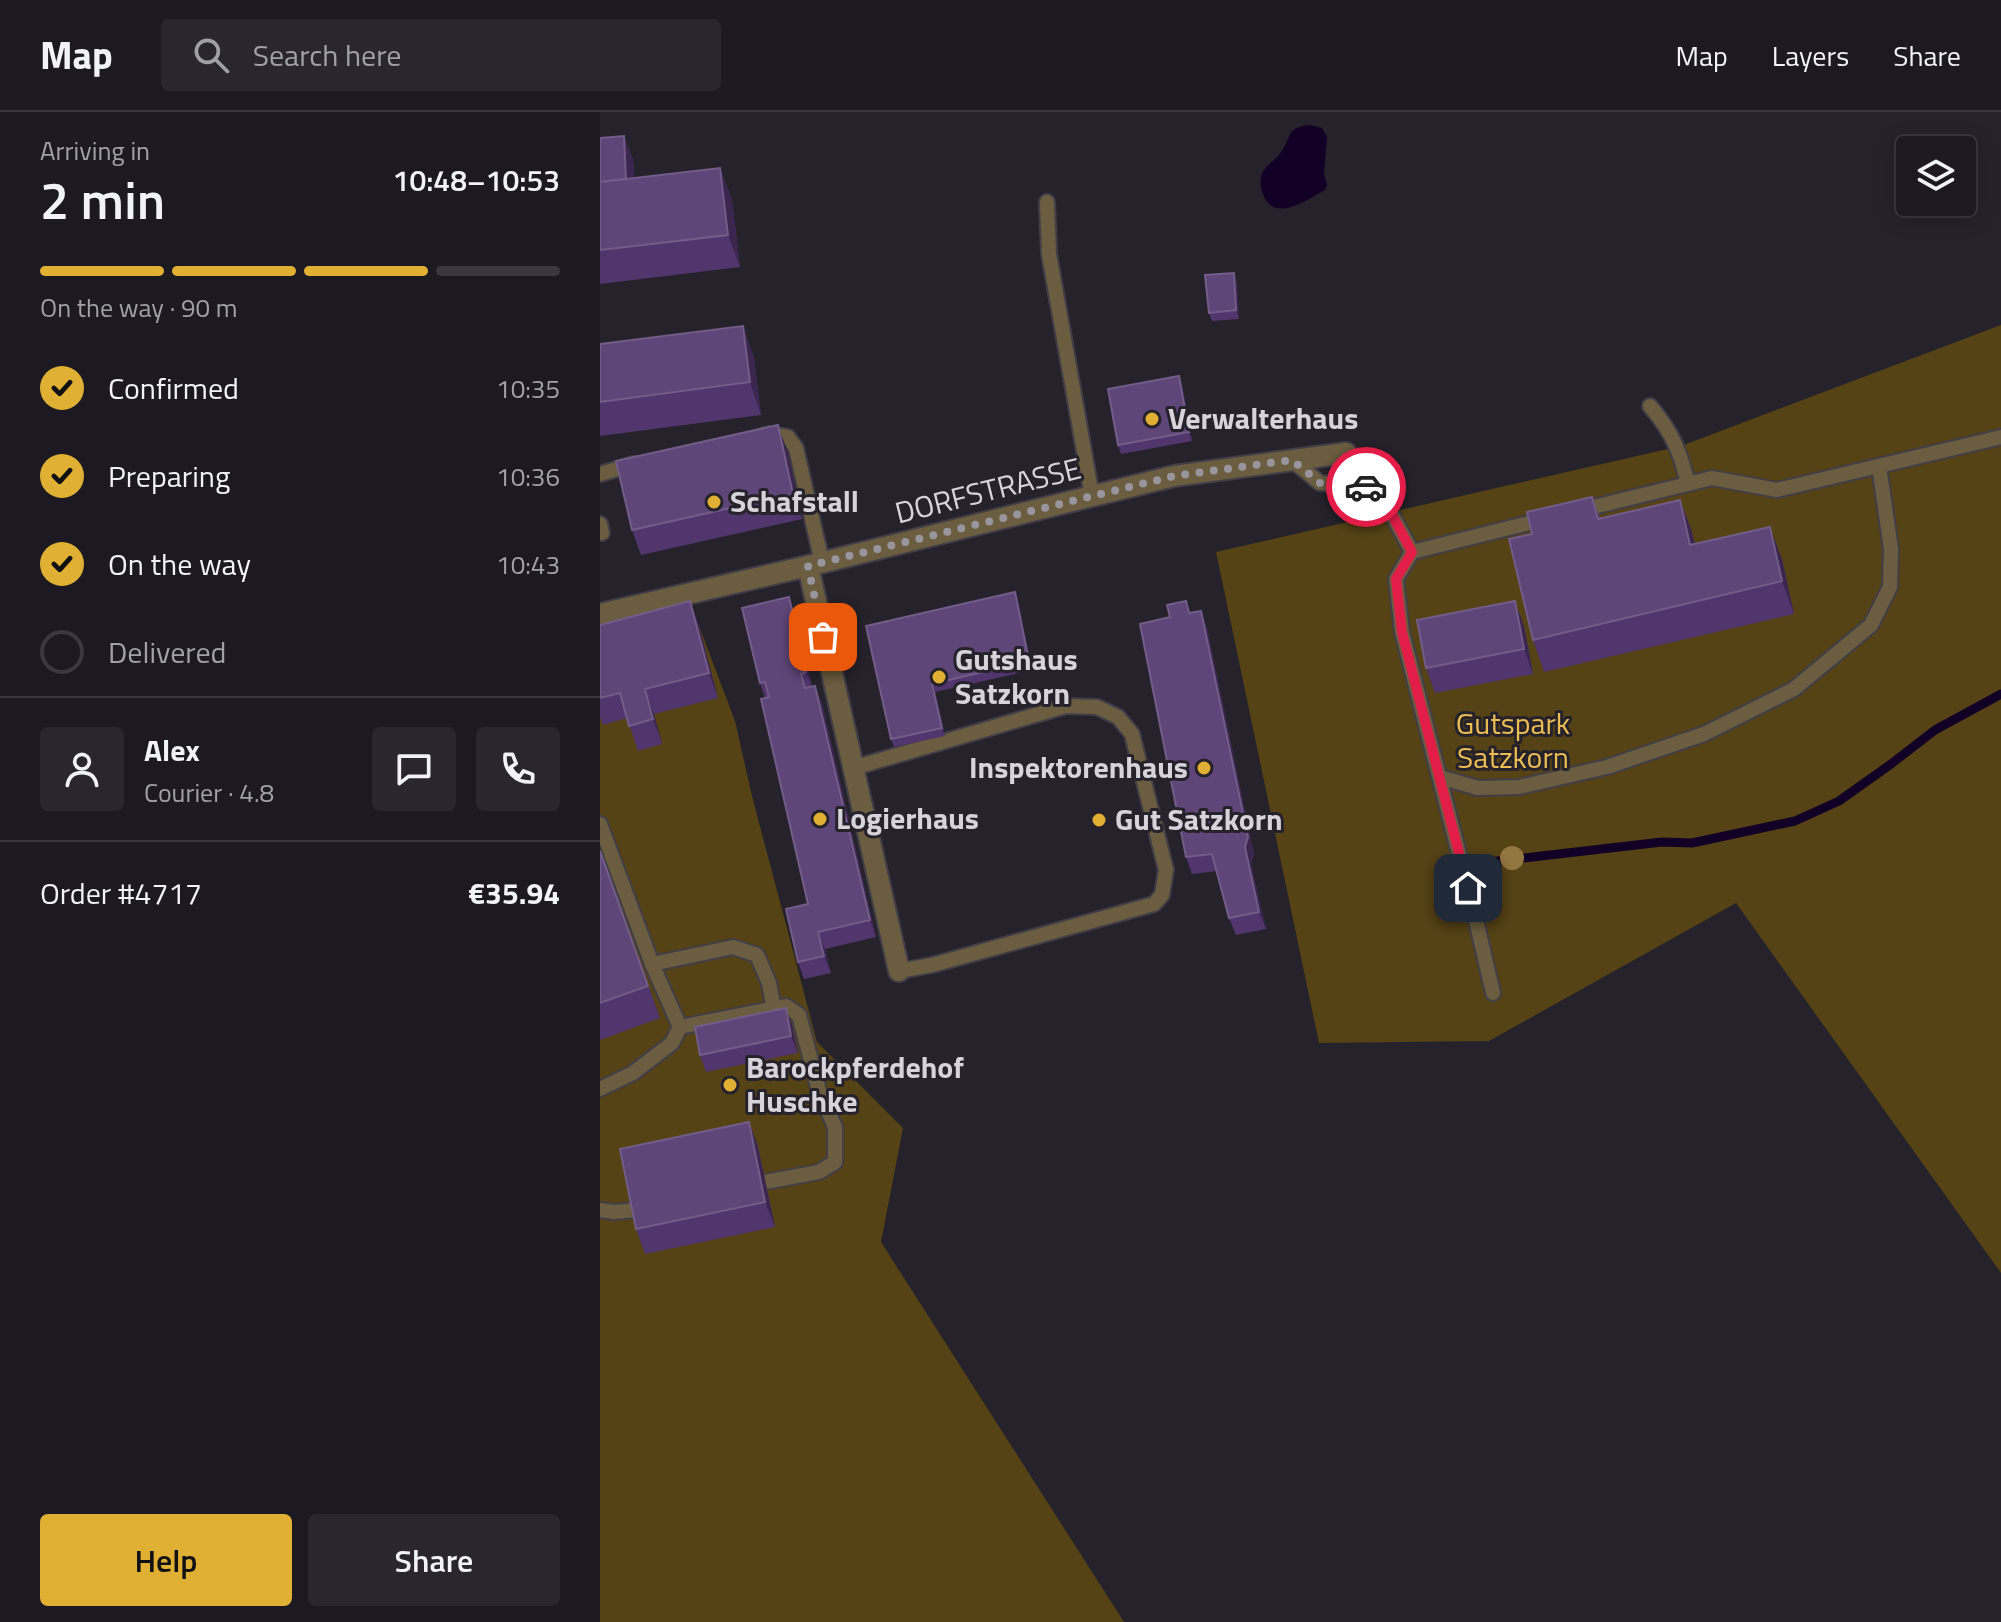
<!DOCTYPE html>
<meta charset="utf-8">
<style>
body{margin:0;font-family:"Titillium Web",sans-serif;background:#29272d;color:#f1f3f6;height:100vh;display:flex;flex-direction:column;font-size:30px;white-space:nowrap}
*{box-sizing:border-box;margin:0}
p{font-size:26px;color:#a0a1a5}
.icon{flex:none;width:44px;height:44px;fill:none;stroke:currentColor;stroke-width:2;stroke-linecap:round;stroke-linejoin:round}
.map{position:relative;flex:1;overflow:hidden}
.details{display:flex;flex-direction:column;background:#1c1a20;width:600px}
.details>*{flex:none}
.fabs{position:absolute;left:1296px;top:24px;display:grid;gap:16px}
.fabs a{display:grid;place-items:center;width:80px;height:80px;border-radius:8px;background:#1c1a20;box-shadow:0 4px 20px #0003,0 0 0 2px #3a383e;font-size:40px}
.pin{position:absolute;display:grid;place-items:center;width:68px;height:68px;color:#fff;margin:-34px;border-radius:16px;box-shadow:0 4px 12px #0006}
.courier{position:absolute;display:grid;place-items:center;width:80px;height:80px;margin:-40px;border:6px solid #e11d48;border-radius:50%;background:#fff;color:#222;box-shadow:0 2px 10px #0007}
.head em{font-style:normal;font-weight:600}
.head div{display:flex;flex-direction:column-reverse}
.head{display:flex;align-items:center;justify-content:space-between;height:136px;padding:0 40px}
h1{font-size:52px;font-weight:600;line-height:60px}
.bar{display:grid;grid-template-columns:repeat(4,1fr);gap:12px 8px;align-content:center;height:96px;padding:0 40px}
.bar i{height:10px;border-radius:6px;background:#3a383e}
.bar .on{background:#e0b034}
.bar p{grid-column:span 4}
.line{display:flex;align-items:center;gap:20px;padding:0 40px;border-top:2px solid #3a383e}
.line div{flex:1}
.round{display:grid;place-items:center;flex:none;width:84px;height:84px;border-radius:8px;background:#29272d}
ol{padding:0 40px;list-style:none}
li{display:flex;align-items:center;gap:24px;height:88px}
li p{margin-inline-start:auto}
li .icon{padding:8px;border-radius:50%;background:#e0b034;color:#111;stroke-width:4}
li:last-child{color:#a0a1a5}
li i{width:44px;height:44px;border:4px solid #3a383e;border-radius:50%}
.primary-button{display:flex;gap:16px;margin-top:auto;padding:16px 40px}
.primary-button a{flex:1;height:92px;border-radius:8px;background:#e0b034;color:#111;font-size:32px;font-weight:600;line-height:92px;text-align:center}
.primary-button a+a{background:#29272d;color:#f1f3f6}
header{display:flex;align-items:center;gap:48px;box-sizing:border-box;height:112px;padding:0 40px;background:#1c1a20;border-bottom:2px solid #3a383e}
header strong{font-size:38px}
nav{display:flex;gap:44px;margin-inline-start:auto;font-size:28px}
.search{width:560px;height:72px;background:#29272d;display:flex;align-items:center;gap:20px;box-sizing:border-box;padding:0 28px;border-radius:8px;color:#a0a1a5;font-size:30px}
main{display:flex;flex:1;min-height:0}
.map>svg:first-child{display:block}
.green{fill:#554215}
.water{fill:#130026}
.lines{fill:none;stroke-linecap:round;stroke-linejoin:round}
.stream{stroke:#130026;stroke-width:9}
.lane-casing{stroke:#423e47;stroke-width:18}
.street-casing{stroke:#423e47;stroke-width:24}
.lane{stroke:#6b5d40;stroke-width:14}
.street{stroke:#6b5d40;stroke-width:20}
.tree{fill:#927740}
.wall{fill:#51356d}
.shaded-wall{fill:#3a264e}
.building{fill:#5f4679;stroke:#725c88;stroke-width:2}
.done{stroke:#98959d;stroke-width:8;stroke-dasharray:0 14.4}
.route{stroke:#e11d48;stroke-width:10}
.poi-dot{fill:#e0b034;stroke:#26222b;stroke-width:3}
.labels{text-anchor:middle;stroke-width:6;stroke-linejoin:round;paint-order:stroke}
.poi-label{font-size:30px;font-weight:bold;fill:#d6d3da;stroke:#26222b;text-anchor:start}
.street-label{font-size:30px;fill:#d6d3da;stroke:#26222b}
.park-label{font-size:30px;fill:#eabc51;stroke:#26222b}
</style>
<header>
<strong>Map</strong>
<div class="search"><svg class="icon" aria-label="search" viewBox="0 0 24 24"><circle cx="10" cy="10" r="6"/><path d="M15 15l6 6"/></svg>Search here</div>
<nav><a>Map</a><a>Layers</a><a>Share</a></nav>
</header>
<main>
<section class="details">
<div class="head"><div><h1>2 min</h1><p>Arriving in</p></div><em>10:48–10:53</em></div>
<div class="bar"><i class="on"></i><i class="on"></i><i class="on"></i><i></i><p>On the way · 90 m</p></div>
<ol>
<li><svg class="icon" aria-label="check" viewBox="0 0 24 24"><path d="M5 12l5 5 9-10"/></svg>Confirmed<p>10:35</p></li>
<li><svg class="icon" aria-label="check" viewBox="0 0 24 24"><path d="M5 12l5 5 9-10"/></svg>Preparing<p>10:36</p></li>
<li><svg class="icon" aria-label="check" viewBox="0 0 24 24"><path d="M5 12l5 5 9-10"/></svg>On the way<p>10:43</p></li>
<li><i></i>Delivered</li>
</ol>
<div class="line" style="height:144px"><a class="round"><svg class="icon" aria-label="person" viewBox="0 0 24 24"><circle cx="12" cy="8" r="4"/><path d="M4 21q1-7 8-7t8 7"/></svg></a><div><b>Alex</b><p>Courier · 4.8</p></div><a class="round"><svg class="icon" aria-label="chat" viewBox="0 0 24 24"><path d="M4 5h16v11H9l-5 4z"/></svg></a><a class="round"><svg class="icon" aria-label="phone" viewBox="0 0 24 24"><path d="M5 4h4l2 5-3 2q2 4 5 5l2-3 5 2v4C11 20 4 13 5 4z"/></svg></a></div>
<div class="line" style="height:104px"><div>Order #4717</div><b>€35.94</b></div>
<div class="primary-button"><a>Help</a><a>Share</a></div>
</section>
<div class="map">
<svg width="1401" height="1510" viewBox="0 0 1401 1510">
<rect width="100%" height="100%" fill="#26222b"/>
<g class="green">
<polygon points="1401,213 1401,1161 1136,791 889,929 719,931 616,440 1081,334"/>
<polygon points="99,514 135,609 152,684 217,930 303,1016 281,1130 524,1510 0,1510 0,539"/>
</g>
<path class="water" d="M710,13L722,16L727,25L724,62L727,73L725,78C706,88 674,112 663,82C660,74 659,65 664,58C669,51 677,47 681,40C693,24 685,16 710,13Z"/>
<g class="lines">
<polyline class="stream" points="881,751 1062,730 1092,731 1195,709 1239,689 1291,652 1335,618 1401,582"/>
<defs>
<g id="lane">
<polyline points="447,90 449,142 492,384"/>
<path d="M1050,294C1072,320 1080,339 1088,372"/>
<polyline points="164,323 169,322 188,325 196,336 222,450"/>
<polyline points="692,348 720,371 766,374 781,382 812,440"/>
<polyline points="0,362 34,352"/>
<polyline points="977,399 1112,366 1177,378 1401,325"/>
<polyline points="0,412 2,421"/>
<polyline points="253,656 466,594 497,595 518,605 532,622 566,758 562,783 554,792 332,853 299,859"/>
<polyline points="840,665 878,676 919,675 1007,655 1104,622 1194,577 1271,513 1290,475 1291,437 1279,354"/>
<polyline points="0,712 52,852 80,915 72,931 33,961 0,977"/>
<polyline points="52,852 133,835 157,843 169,871 174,897"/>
<polyline points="893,881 875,804 802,520 796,467 812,440 945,407"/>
<polyline points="80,915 186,894 199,903 219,979 235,1015 235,1050 219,1060 165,1070"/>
<polyline points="0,1098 14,1100 36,1098"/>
</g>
<g id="street">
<polyline points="208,454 299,859"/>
<polyline points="0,502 208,454 574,364 746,341"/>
</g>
</defs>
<use href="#lane" class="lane-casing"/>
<use href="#street" class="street-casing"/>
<use href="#lane" class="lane"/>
<use href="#street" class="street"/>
</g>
<circle class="tree" cx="912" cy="746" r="12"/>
<g class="wall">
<polygon points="24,24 33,48 34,66 120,56 132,88 140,155 0,172 0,26"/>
<polygon points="637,170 639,207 612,209 609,201"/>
<polygon points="143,214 154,246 161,303 0,324 0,232"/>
<polygon points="579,264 582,272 592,329 521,342 518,333"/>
<polygon points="187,338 202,407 41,443 32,418"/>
<polygon points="992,385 1000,406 1080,388 1092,420 1095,432 1182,447 1194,502 944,560 933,528 932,422"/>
<polygon points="415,480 418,489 432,558 335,580 345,624 294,635 291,627 266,514"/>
<polygon points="189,485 195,502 212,575 222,591 276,825 225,837 231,861 204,867 198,850 208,792 165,586 160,571"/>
<polygon points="90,489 99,514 118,586 54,602 62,632 38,639 27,606 3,613 0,605 0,513"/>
<polygon points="601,499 607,516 654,742 651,752 666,817 636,823 629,806 617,759 592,762 586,745 570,505"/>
<polygon points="924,514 933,562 835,581 826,556"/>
<polygon points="0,738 60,906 0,928"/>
<polygon points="192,913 198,941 106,960 100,943"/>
<polygon points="149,1010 158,1035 175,1115 45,1142 36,1117"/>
</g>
<g class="shaded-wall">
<polygon points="24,24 33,48 36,100 26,75"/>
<polygon points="120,56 132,88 140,155 128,123"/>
<polygon points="634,161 637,170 639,207 636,198"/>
<polygon points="143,214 154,246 161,303 150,270"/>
<polygon points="579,264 582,272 592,329 589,320"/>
<polygon points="178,313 187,338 202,407 193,382"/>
<polygon points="1080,388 1092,420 1102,466 1090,433"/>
<polygon points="1170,415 1182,447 1194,502 1182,469"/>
<polygon points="415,480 418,489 432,558 429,549"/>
<polygon points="189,485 195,502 213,577 206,560"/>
<polygon points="90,489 99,514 118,586 109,561"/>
<polygon points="915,489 924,514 933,562 924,537"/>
<polygon points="601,499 607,516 654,742 651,752 666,817 659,800 645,735"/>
<polygon points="332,572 335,580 345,624 342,616"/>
<polygon points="215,574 222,591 276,825 270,808"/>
<polygon points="45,577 54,602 62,632 53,607"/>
<polygon points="218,820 225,837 231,861 224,844"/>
<polygon points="186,896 192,913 198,941 191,924"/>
<polygon points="149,1010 158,1035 175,1115 165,1090"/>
</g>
<g class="building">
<polygon points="24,24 26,67 0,70 0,26"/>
<polygon points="120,56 128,123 0,138 0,70"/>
<polygon points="634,161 636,198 609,201 605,163"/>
<polygon points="143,214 150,270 0,290 0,232"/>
<polygon points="579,264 589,320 518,333 508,277"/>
<polygon points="178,313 193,382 32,418 16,349"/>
<polygon points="992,385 998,407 1080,388 1090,433 1170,415 1182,469 933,528 909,427 932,422 927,400"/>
<polygon points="415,480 429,549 332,572 342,616 291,627 266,514"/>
<polygon points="189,485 206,560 201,562 205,576 215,574 270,808 218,820 224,844 198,850 186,797 208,792 161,587 169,585 165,570 160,571 142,496"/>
<polygon points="90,489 109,561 45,577 53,607 29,614 20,581 0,586 0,513"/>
<polygon points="586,489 589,501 601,499 648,725 645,735 659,800 629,806 612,742 586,745 540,512 570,505 567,493"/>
<polygon points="915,489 924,537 826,556 817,508"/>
<polygon points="0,739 48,874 0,891"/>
<polygon points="186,896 191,924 100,943 95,915"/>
<polygon points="149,1010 165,1090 36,1117 20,1037"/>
</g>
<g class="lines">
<polyline class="done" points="223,525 208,454 574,364 692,348 720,371 766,375"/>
<polyline class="route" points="766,375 781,382 812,440 796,467 802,520 868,776"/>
</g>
<g class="poi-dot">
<circle cx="552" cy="307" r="8"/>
<circle cx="114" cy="390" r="8"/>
<circle cx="339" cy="565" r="8"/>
<circle cx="604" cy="656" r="8"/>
<circle cx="220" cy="707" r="8"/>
<circle cx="499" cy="708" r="8"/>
<circle cx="130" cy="973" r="8"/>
</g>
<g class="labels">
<g class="poi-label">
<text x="568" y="317">Verwalterhaus</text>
<text x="130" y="400">Schafstall</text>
<text x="355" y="558">Gutshaus<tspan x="355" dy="34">Satzkorn</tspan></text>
<text x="588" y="666" text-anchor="end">Inspektorenhaus</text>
<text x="236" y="717">Logierhaus</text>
<text x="515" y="718">Gut Satzkorn</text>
<text x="146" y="966">Barockpferdehof<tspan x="146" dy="34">Huschke</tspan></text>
</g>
<g class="street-label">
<text transform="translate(388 379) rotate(-14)" y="10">DORFSTRASSE</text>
</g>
<g class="park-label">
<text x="913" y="622">Gutspark<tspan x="913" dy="34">Satzkorn</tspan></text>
</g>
</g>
</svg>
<div class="fabs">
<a><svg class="icon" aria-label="layers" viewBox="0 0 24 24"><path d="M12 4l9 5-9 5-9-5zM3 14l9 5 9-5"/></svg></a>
</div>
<div class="pin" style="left:223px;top:525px;background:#ea580c"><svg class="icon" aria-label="bag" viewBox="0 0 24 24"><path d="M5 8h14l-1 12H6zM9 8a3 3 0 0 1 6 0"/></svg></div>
<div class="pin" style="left:868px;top:776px;background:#1f2937"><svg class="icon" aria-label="home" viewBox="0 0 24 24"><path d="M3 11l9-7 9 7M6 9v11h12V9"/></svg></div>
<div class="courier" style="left:766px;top:375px"><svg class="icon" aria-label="car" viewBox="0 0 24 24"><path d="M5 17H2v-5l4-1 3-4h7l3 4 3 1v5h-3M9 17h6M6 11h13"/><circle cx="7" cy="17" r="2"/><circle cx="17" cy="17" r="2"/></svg></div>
</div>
</main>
